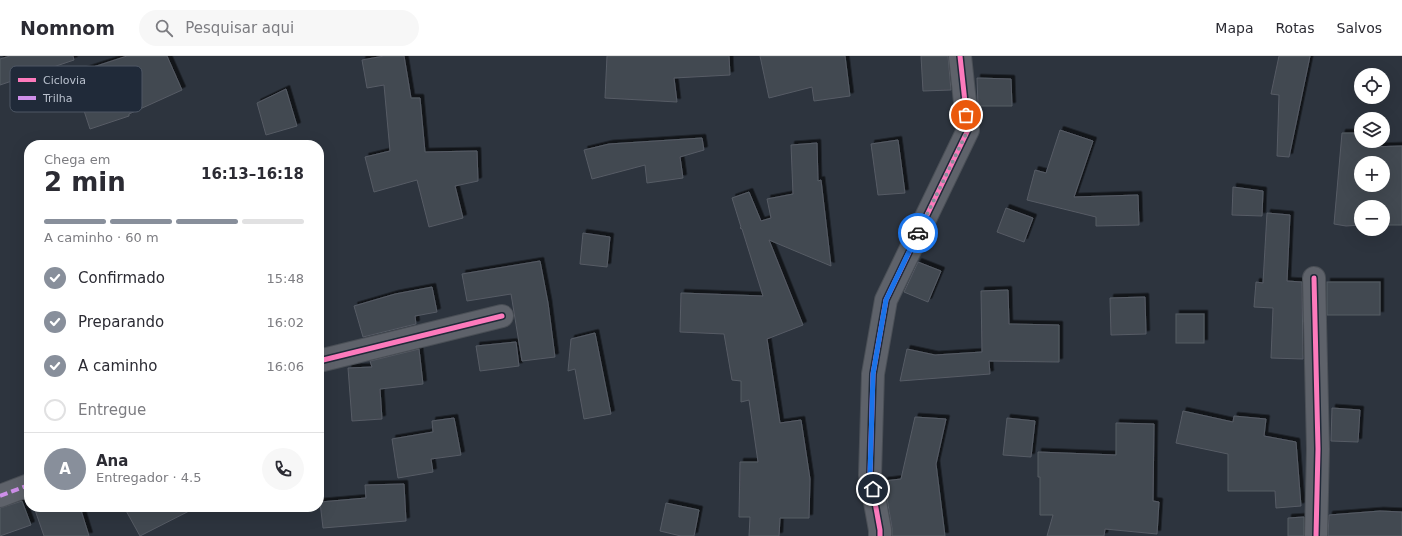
<!DOCTYPE html>
<html lang="pt">
<meta charset="utf-8">
<style>
body{margin:0;font-family:"DejaVu Sans",sans-serif;background:#f7f7f7;color:#2b2b33;height:100vh;display:flex;flex-direction:column;font-size:15px;white-space:nowrap}
*{box-sizing:border-box;margin:0}
p{font-size:13px;color:#7c7c81}
.icon{flex:none;width:22px;height:22px;fill:none;stroke:currentColor;stroke-width:2;stroke-linecap:round;stroke-linejoin:round}
.map{position:relative;flex:1;overflow:hidden}
.panel{position:absolute;left:24px;top:84px;width:300px;height:372px;display:flex;flex-direction:column;background:#fff;border-radius:16px;box-shadow:0 4px 16px #0002}
.panel>*{flex:none}
.fabs{position:absolute;left:1354px;top:12px;display:grid;gap:8px}
.fabs a{display:grid;place-items:center;width:36px;height:36px;border-radius:50%;background:#fff;box-shadow:0 4px 16px #0002;font-size:20px}
.pin{position:absolute;display:grid;place-items:center;width:34px;height:34px;color:#fff;margin:-17px;border:2px solid #fff;border-radius:50%;box-shadow:0 1px 4px #0007}
.courier{position:absolute;display:grid;place-items:center;width:40px;height:40px;margin:-20px;border:3px solid #1a73e8;border-radius:50%;background:#fff;color:#222;box-shadow:0 1px 5px #0007}
.head em{font-style:normal;font-weight:600}
.head div{display:flex;flex-direction:column-reverse}
.head{display:flex;align-items:center;justify-content:space-between;height:68px;padding:0 20px}
h1{font-size:26px;font-weight:600;line-height:30px}
.bar{display:grid;grid-template-columns:repeat(4,1fr);gap:6px 4px;align-content:center;height:48px;padding:0 20px}
.bar i{height:5px;border-radius:3px;background:#e1e1e2}
.bar .selected{background:#888f9b}
.bar p{grid-column:span 4}
.line{display:flex;align-items:center;gap:10px;padding:0 20px;border-top:1px solid #e1e1e2}
.line div{flex:1}
.round{display:grid;place-items:center;flex:none;width:42px;height:42px;border-radius:21px;background:#f7f7f7}
ol{padding:0 20px;list-style:none}
li{display:flex;align-items:center;gap:12px;height:44px}
li p{margin-inline-start:auto}
li .icon{padding:4px;border-radius:50%;background:#888f9b;color:#fff;stroke-width:4}
li:last-child{color:#7c7c81}
li i{width:22px;height:22px;border:2px solid #e1e1e2;border-radius:50%}
header{display:flex;align-items:center;gap:24px;box-sizing:border-box;height:56px;padding:0 20px;background:#fff;border-bottom:1px solid #e1e1e2}
header strong{font-size:19px}
nav{display:flex;gap:22px;margin-inline-start:auto;font-size:14px}
.search{width:280px;height:36px;background:#f7f7f7;display:flex;align-items:center;gap:10px;box-sizing:border-box;padding:0 14px;border-radius:22px;color:#7c7c81;font-size:15px}
.map>svg:first-child{display:block}
.building{fill:#434851;stroke:#565c65;fill-rule:evenodd;filter:url(#shadow)}
.lines{fill:none;stroke-linecap:round;stroke-linejoin:round}
.minor-casing{stroke:#4a4f56;stroke-width:24}
.minor{stroke:#5e626a;stroke-width:22}
.quiet{stroke:#ce8fe9;stroke-width:4;stroke-dasharray:8 4;stroke-linecap:butt}
.cycleway-casing{stroke:#202a39;stroke-width:8}
.cycleway{stroke:#fd7abc;stroke-width:5}
.done{stroke:#888f9b;stroke-width:4;stroke-dasharray:0 7.2}
.route{stroke:#1a73e8;stroke-width:5}
.key{fill:#202a39;stroke:#4e5765;stroke-width:1}
.key-label{font-size:11px;fill:#b9c0cd}
</style>
<header>
<strong>Nomnom</strong>
<div class="search"><svg class="icon" aria-label="search" viewBox="0 0 24 24"><circle cx="10" cy="10" r="6"/><path d="M15 15l6 6"/></svg>Pesquisar aqui</div>
<nav><a>Mapa</a><a>Rotas</a><a>Salvos</a></nav>
</header>
<div class="map">
<svg width="1402" height="480" viewBox="0 0 1402 480">
<defs>
<filter id="shadow"><feDropShadow dx="3.5" dy="-3.5" stdDeviation="0" flood-color="#0009"/></filter>
</defs>
<rect width="100%" height="100%" fill="#2d343e"/>
<g class="building">
<polygon points="10,0 73,0 74,4 0,29 0,3"/>
<polygon points="127,0 167,0 182,34 129,58 129,60 90,73 72,18"/>
<polygon points="384,0 404,0 411,42 420,42 425,96 477,95 478,125 455,130 463,162 429,171 417,124 374,136 365,101 390,95 384,29 367,32 362,4"/>
<polygon points="607,0 729,0 730,19 674,22 677,46 605,42"/>
<polygon points="760,0 845,0 850,40 814,45 812,31 769,42"/>
<polygon points="921,0 948,0 951,34 923,35"/>
<polygon points="1279,0 1310,0 1289,101 1277,100 1279,39 1271,38"/>
<polygon points="977,22 1011,23 1012,50 978,50"/>
<polygon points="286,33 297,70 266,79 257,47"/>
<polygon points="1060,74 1093,85 1074,141 1138,139 1139,169 1096,170 1096,161 1027,144 1035,114 1046,117"/>
<path d="M1342,77H1361V85H1369V91L1402,90V169H1383V151H1361V169L1346,170L1334,168ZM1361,107H1383V129H1361Z"/>
<polygon points="702,82 704,94 680,101 683,122 647,127 645,109 592,123 584,94 609,88"/>
<polygon points="898,84 905,137 878,139 871,88"/>
<polygon points="817,87 818,125 821,124 831,210 769,184 803,269 767,283 780,367 801,364 810,423 809,462 780,462 779,480 749,480 750,461 739,461 740,406 758,406 749,344 741,346 741,325 732,324 724,278 680,276 681,237 763,240 742,173 740,172 741,171 732,142 749,136 761,165 771,162 767,143 793,138 791,89"/>
<polygon points="1233,131 1263,135 1262,160 1232,159"/>
<polygon points="1006,152 1033,162 1024,186 997,176"/>
<polygon points="1267,157 1290,159 1287,225 1302,226 1303,303 1271,302 1273,252 1254,251 1256,226 1263,227"/>
<polygon points="583,177 610,181 607,211 580,208"/>
<polygon points="540,205 548,247 555,301 522,305 511,238 467,245 462,218"/>
<polygon points="918,206 941,215 928,246 904,236"/>
<rect x="1327" y="226" width="53" height="33"/>
<polygon points="432,231 437,256 415,260 416,268 363,281 354,250 395,238"/>
<polygon points="1008,234 1009,268 1059,269 1059,306 989,305 990,318 900,325 907,293 935,299 982,296 981,235"/>
<polygon points="1145,241 1146,278 1111,279 1110,242"/>
<rect x="1176" y="258" width="28" height="29"/>
<polygon points="595,277 611,358 584,363 575,313 568,315 571,283"/>
<polygon points="516,286 519,310 480,315 476,290"/>
<polygon points="419,293 423,328 380,333 382,363 352,365 348,312 372,311 370,305"/>
<polygon points="1332,352 1360,354 1358,386 1331,385"/>
<polygon points="1183,355 1233,366 1234,360 1266,363 1264,380 1296,386 1301,450 1276,452 1275,435 1228,435 1228,398 1176,387"/>
<polygon points="915,361 946,363 936,408 945,480 892,480 892,472 884,425 901,423"/>
<polygon points="454,362 461,399 431,403 433,416 398,422 392,383 433,376 432,365"/>
<polygon points="1007,362 1035,365 1031,401 1003,399"/>
<polygon points="1116,367 1154,368 1153,445 1159,446 1157,478 1105,473 1104,480 1047,480 1053,459 1040,459 1040,421 1038,421 1038,396 1116,399"/>
<polygon points="404,428 406,465 323,472 320,446 366,442 365,429"/>
<polygon points="22,445 31,469 0,480 0,452"/>
<polygon points="666,447 699,454 694,480 681,480 660,475"/>
<polygon points="34,451 80,451 89,480 44,480"/>
<polygon points="124,451 197,451 140,480"/>
<polygon points="1380,455 1402,456 1402,480 1328,480 1329,459"/>
<polygon points="1304,461 1304,480 1288,480 1288,462"/>
</g>
<g class="lines">
<defs>
<g id="minor">
<polyline points="1314,222 1318,393 1316,480"/>
<polyline points="319,305 502,260"/>
<polyline points="0,440 29,429"/>
<polyline points="880,480 880,474 870,419 873,318 886,244 968,74 960,0"/>
</g>
</defs>
<use href="#minor" class="minor-casing"/>
<use href="#minor" class="minor"/>
<polyline class="quiet" points="0,440 29,429"/>
<defs>
<g id="cycleway">
<polyline points="1314,222 1318,393 1316,480"/>
<polyline points="319,305 502,260"/>
<polyline points="880,480 880,474 870,419 873,318 886,244 968,74 960,0"/>
</g>
</defs>
<use href="#cycleway" class="cycleway-casing"/>
<use href="#cycleway" class="cycleway"/>
</g>
<g class="lines">
<polyline class="done" points="918,177 968,74 966,59"/>
<polyline class="route" points="873,433 870,419 873,318 886,244 918,177"/>
</g>
<rect x="10" y="10" width="132" height="46" rx="6" class="key"/>
<rect x="18" y="22" width="18" height="4" fill="#fd7abc"/>
<rect x="18" y="40" width="18" height="4" fill="#ce8fe9"/>
<g class="key-label">
<text x="43" y="28">Ciclovia</text>
<text x="43" y="46">Trilha</text>
</g>
</svg>
<div class="fabs">
<a><svg class="icon" aria-label="locate" viewBox="0 0 24 24"><circle cx="12" cy="12" r="6"/><path d="M12 2v4M12 18v4M2 12h4M18 12h4"/></svg></a>
<a><svg class="icon" aria-label="layers" viewBox="0 0 24 24"><path d="M12 4l9 5-9 5-9-5zM3 14l9 5 9-5"/></svg></a>
<a>+</a>
<a>−</a>
</div>
<div class="pin" style="left:966px;top:59px;background:#ea580c"><svg class="icon" aria-label="bag" viewBox="0 0 24 24"><path d="M5 8h14l-1 12H6zM9 8a3 3 0 0 1 6 0"/></svg></div>
<div class="pin" style="left:873px;top:433px;background:#1f2937"><svg class="icon" aria-label="home" viewBox="0 0 24 24"><path d="M3 11l9-7 9 7M6 9v11h12V9"/></svg></div>
<div class="courier" style="left:918px;top:177px"><svg class="icon" aria-label="car" viewBox="0 0 24 24"><path d="M5 17H2v-5l4-1 3-4h7l3 4 3 1v5h-3M9 17h6M6 11h13"/><circle cx="7" cy="17" r="2"/><circle cx="17" cy="17" r="2"/></svg></div>
<section class="panel">
<div class="head"><div><h1>2 min</h1><p>Chega em</p></div><em>16:13–16:18</em></div>
<div class="bar"><i class="selected"></i><i class="selected"></i><i class="selected"></i><i></i><p>A caminho · 60 m</p></div>
<ol>
<li><svg class="icon" aria-label="check" viewBox="0 0 24 24"><path d="M5 12l5 5 9-10"/></svg>Confirmado<p>15:48</p></li>
<li><svg class="icon" aria-label="check" viewBox="0 0 24 24"><path d="M5 12l5 5 9-10"/></svg>Preparando<p>16:02</p></li>
<li><svg class="icon" aria-label="check" viewBox="0 0 24 24"><path d="M5 12l5 5 9-10"/></svg>A caminho<p>16:06</p></li>
<li><i></i>Entregue</li>
</ol>
<div class="line" style="height:72px"><b class="round" style="background:#888f9b;color:#fff">A</b><div><b>Ana</b><p>Entregador · 4.5</p></div><a class="round"><svg class="icon" aria-label="phone" viewBox="0 0 24 24"><path d="M5 4h4l2 5-3 2q2 4 5 5l2-3 5 2v4C11 20 4 13 5 4z"/></svg></a></div>
</section>
</div>
